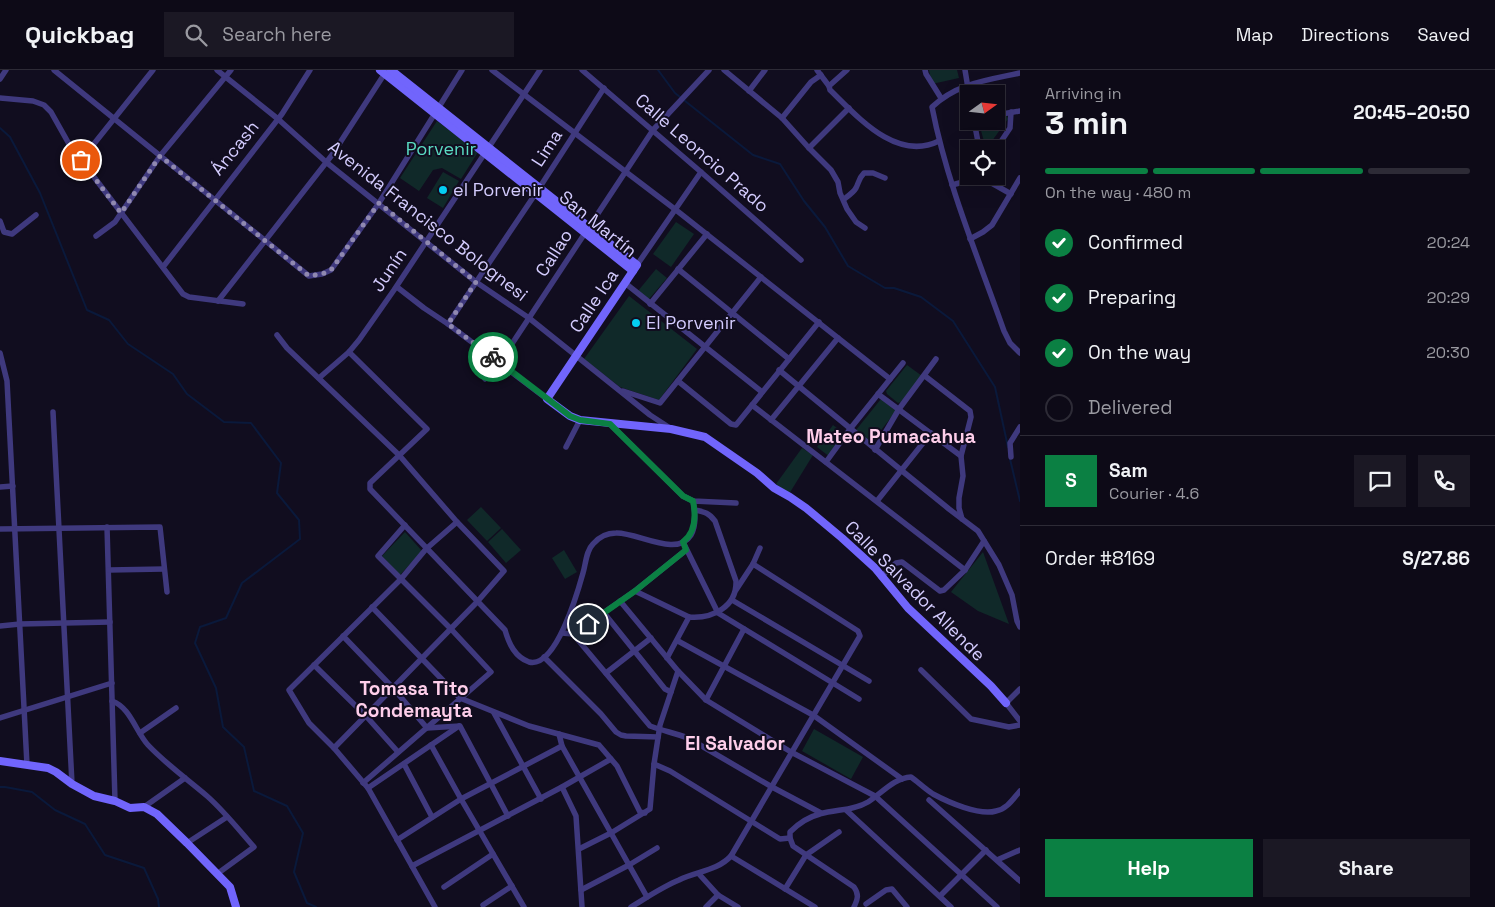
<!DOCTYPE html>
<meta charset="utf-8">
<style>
body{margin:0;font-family:"Space Grotesk",sans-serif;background:#1b1824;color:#f1f3f6;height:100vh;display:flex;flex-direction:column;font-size:19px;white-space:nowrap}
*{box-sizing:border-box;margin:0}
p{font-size:16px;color:#9a9aa1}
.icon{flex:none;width:28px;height:28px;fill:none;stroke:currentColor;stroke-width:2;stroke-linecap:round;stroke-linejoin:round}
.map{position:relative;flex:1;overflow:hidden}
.sheet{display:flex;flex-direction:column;background:#0d0a17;width:475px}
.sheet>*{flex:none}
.needle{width:32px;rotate:75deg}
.controls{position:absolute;left:960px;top:15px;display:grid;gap:10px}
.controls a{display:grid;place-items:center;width:45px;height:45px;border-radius:0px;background:#0d0a17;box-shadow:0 5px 20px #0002,0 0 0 1px #2d2b36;font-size:25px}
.pin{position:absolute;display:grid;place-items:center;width:42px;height:42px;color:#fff;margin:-21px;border:2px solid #fff;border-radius:50%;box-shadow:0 1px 5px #0007}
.courier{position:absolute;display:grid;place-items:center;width:50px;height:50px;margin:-25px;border:4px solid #0b8043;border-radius:50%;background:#fff;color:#222;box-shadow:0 1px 6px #0007}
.head em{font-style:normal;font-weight:800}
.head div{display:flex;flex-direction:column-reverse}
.head{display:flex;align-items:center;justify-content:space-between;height:85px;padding:0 25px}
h1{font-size:32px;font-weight:800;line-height:38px}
.bar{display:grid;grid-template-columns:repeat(4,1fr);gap:8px 5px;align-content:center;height:60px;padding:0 25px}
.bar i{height:6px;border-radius:4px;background:#2d2b36}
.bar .selected{background:#0b8043}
.bar p{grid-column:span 4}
.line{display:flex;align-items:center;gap:12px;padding:0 25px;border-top:1px solid #2d2b36}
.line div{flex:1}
.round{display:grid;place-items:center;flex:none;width:52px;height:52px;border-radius:0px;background:#1b1824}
ol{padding:0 25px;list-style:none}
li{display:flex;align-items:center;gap:15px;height:55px}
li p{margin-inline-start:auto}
li .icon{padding:5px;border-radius:50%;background:#0b8043;color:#fff;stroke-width:4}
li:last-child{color:#9a9aa1}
li i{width:28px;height:28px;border:2px solid #2d2b36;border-radius:50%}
.primary-button{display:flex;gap:10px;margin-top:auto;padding:10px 25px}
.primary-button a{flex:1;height:58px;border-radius:0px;background:#0b8043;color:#fff;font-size:20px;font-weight:800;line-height:58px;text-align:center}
.primary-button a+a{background:#1b1824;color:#f1f3f6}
header{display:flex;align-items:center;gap:30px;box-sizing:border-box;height:70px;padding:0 25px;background:#0d0a17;border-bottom:1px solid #2d2b36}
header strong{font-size:24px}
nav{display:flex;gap:28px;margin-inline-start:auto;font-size:18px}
.search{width:350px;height:45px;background:#1b1824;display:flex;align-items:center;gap:12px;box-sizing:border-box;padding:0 18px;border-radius:0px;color:#9a9aa1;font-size:19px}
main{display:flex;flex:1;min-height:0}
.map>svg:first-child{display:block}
.green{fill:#102929}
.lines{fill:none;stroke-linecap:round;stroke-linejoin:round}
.stream{stroke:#0a193b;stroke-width:2}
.street{stroke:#3f397e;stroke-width:5.5}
.secondary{stroke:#7165fc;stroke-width:8}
.done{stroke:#9089b0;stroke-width:5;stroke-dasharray:0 9}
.route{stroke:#0b8043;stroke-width:6}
.poi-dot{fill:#04cef2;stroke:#110d1f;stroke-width:2}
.labels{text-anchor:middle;stroke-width:4;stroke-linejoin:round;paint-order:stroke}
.street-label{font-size:18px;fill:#d4ccfe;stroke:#110d1f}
.park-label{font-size:18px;fill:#5adcc3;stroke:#110d1f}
.poi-label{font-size:18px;fill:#d4ccfe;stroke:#110d1f;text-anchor:start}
.neighbourhood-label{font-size:19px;font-weight:bold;fill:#feceea;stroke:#110d1f}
</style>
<header>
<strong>Quickbag</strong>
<div class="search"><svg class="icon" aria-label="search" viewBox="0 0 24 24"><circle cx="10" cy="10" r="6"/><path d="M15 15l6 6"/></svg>Search here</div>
<nav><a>Map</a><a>Directions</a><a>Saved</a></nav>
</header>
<main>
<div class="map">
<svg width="1020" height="837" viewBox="0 0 1020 837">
<rect width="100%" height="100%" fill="#110d1f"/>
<g class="green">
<polygon points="929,0 957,0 959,8 932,14"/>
<polygon points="1007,46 1008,49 986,79 979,53 996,51 996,49"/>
<polygon points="437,51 478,82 461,109 442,98 433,100 419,121 400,108"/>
<polygon points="443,102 459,111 443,138 427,128"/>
<polygon points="676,152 694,164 671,197 653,184"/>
<polygon points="656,199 667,208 649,229 638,221"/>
<polygon points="629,226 697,279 659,330 620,317 584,289"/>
<polygon points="907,295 922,306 901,332 898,333 887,324 886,321"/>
<polygon points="881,329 896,341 871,373 856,360"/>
<polygon points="833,355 846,365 830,387 817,377"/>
<polygon points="802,378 813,385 789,424 776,414"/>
<polygon points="481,437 501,458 487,471 467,450"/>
<polygon points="502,459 521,480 506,493 488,472"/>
<polygon points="405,462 422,481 400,505 382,486"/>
<polygon points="564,480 577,502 565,509 552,488"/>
<polygon points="983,482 1009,554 978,541 951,522"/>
<polygon points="814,659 863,687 851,709 802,681"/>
</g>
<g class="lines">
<g class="stream">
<polyline points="658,0 675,23 753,85 780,94 804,131 825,157 848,196 885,218 894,218 921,227 953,251 995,317 1008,377"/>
<polyline points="0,58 10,67 40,123 87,240 109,250 128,274 173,304 187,324 224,352 251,353 281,393 277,423 299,450 300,469 242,513 226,548 200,557 195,573 216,618 223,657 244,677 254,721 287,736 303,763 294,802 307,833 316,837"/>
<polyline points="1010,389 1020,431"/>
<polyline points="0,717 5,717 32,722 55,740 85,754 105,785 144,798 158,829 159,837"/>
</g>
<g class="street">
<polyline points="54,0 309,206 322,204 331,200 379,133 462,0"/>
<polyline points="217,0 278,49 326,92 476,212 529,248 650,345 670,358"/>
<polyline points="492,0 676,140 890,309"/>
<polyline points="582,0 701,102 801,190"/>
<polyline points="724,0 782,48 808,77 831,100 838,112 840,123 847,139 856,152 865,158"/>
<path d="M817,0L829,16L830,20C858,47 896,92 939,71"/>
<polyline points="925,0 926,4 941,28"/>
<polyline points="965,0 969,24"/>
<path d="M1020,3C988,10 957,13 932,37C947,114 978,187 1004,261L1010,273L1020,283"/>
<polyline points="0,9 6,0"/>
<polyline points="829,16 847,0"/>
<polyline points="749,21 765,0"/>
<polyline points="0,28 33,31 44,35 51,42 69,74 81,90 183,224 189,227 243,234"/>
<polyline points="996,45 1020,41"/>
<polyline points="782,48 811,12 821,5"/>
<polyline points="974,51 978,72 981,79"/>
<polyline points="809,78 849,38"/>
<polyline points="996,79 1010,58 1011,42"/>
<polyline points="81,90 153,0"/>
<polyline points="952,115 981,107 1011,124"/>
<path d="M844,129C848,126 853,123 856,118C859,112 859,108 864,103H873L885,108"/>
<polyline points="0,151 4,162 12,164 36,145"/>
<polyline points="96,166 115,152 160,86 231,0"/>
<polyline points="970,169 983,162 992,155 1020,108"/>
<polyline points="637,195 701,102"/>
<polyline points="163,197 282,44 310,0"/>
<polyline points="678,199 789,289"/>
<polyline points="625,213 762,322"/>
<polyline points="397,217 424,238 448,254 547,329"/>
<polyline points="218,231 332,85 387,0"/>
<polyline points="650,234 707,164"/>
<polyline points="448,254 536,123 604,18"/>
<polyline points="277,265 287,278 399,385 457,452 504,501 477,532 334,678"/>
<path d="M349,282L427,359L370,413V419L505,560C509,574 515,587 529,592C556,599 578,521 583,503C586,493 586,481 593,474C599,467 607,463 616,463C637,462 677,488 691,465C697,455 695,441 693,431"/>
<polyline points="0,283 7,311 27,695"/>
<polyline points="779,300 901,400 949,439 978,461 999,495 1012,525 1017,551 1020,557"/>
<polyline points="925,306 970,341 971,347 961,386 963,406 959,428 959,438 962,449"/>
<polyline points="319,308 349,282 359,270 394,220 540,0"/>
<polyline points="485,309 500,292 529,248 653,60 709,0"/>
<polyline points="678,311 731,354 736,355 819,252"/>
<polyline points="623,321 660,333 761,207"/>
<polyline points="878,324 961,386"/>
<polyline points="752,335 965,500"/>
<polyline points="53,342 72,714"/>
<polyline points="771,350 838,268"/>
<polyline points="610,354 683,426 693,431 736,433"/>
<polyline points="566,377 580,350"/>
<polyline points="875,380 899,339 936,289"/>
<polyline points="1011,387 1010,373 1020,357"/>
<polyline points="826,392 850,359 903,293"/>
<polyline points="0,417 13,416"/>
<polyline points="877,431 931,363"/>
<polyline points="107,457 115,731"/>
<polyline points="0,459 160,457 167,522"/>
<polyline points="683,472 718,543 859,629"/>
<polyline points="109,500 164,499"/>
<polyline points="881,507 896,493 902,492 940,521 944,520 965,500 984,471"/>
<polyline points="736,520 753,494 760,478"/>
<path d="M635,521L689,547C712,549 737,537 736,511L715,451C709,443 705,442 695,440"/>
<polyline points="732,530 869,611"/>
<polyline points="620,531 678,601 706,630 791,682 875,726 997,837"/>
<polyline points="372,537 460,628 529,656 599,675 617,696 640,742 645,743"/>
<polyline points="604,543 665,619 671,622"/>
<polyline points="0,556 20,554 110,552"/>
<path d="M562,563L573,564L650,656C663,661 675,663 688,668L772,717L821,743"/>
<polyline points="573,564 635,521 686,480"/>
<polyline points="343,566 393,618 427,658 460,656 508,746"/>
<polyline points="678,571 813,645 902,709"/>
<polyline points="544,587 601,644 616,662 621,665 626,666 658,667"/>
<polyline points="667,588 689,547"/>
<polyline points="314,595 366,646 398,682"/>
<polyline points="921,600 971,649 1009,657 1020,655"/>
<polyline points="606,603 651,568"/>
<polyline points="1020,619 1006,633 1020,651"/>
<polyline points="706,630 744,559"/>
<path d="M112,631C130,637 136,662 148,675C166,694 187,709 207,726C224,741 239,760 254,777L217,804"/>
<polyline points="494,643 541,729"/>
<polyline points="0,648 112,613"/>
<polyline points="140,663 176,638"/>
<polyline points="559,664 562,676 611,763 647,827"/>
<polyline points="431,675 461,729 524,837"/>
<polyline points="404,694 432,747"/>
<polyline points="654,694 670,701 780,769 790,768"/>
<polyline points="363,713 491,602 451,559 378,486 405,455"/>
<polyline points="562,717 576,746 582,837"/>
<polyline points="368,718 459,656"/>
<polyline points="929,730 1020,811"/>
<polyline points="144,737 185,708"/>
<polyline points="846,740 951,837"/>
<polyline points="397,770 461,729 562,676"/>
<polyline points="187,773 227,747"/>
<polyline points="579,779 611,763 650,739 654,694 660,655 678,601"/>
<polyline points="731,786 815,837"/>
<polyline points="997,790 1020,780"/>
<polyline points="412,796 562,717 611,689"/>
<polyline points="699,804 718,825 738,837"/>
<polyline points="444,817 493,784"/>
<polyline points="785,819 806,785 839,762"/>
<polyline points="581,820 629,795 657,778"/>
<polyline points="940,826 986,780"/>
<polyline points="866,834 886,820 892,819 907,837"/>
<polyline points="483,835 512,816"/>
<polyline points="435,837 368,718 334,678 309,653 289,620 401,509 426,479 457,452"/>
<path d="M631,837C646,828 662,817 679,810C697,801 717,801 731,786L860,566L858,561L753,494"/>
<polyline points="706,837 718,825"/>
<path d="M854,837C858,829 859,824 854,817L793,776L790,768V762C799,753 808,747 820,744C836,739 853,741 868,732C882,723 894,708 911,707C918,712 925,719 933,724C948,732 979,746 996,741C1007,739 1013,729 1020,721"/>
</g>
<g class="secondary">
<polyline points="380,0 633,201"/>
<polyline points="391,0 637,195 547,329 570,346 580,350 671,359 705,367 757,403 774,418 790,427 806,438 842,468 875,498 908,538 991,616 1006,633"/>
<polyline points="0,691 48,698 56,702 72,714 94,726 115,731 130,738 144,737 157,744 187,773 230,817 236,837"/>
</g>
</g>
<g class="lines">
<polyline class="done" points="81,90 121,143 160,86 309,206 322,204 331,200 379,133 476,212 448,254 493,287"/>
<path class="route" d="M493,287L570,346L580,350L610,354L683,426L693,431C696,446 696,462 683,472L686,480L635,521L588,554"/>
</g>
<g class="poi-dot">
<circle cx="443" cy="120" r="5"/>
<circle cx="636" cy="253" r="5"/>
</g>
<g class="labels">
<g class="street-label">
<text transform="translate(235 78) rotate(-51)" y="6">Áncash</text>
<text transform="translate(547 78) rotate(-57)" y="6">Lima</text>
<text transform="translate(702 83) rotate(41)" y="6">Calle Leoncio Prado</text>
<text transform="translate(428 151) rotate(38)" y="6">Avenida Francisco Bolognesi</text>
<text transform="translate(598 154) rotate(39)" y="6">San Martín</text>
<text transform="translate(554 183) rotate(-57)" y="6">Callao</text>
<text transform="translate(389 200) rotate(-56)" y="6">Junín</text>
<text transform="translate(594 231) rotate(-56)" y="6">Calle Ica</text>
<text transform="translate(915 521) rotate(45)" y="6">Calle Salvador Allende</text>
</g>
<g class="park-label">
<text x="441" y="85">Porvenir</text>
</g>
<g class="poi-label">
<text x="453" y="126">el Porvenir</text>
<text x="646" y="259">El Porvenir</text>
</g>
<g class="neighbourhood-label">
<text x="891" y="373">Mateo Pumacahua</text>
<text x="414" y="625">Tomasa Tito<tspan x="414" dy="22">Condemayta</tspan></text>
<text x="735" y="680">El Salvador</text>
</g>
</g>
</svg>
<div class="controls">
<a><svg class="needle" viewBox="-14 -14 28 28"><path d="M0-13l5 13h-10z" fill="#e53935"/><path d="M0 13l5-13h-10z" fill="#9a9aa1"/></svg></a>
<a><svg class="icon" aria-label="locate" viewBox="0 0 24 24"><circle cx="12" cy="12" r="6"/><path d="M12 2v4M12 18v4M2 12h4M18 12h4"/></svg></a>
</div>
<div class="pin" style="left:81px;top:90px;background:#ea580c"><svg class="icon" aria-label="bag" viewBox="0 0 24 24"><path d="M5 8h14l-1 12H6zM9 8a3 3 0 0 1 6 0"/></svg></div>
<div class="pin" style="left:588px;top:554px;background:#1f2937"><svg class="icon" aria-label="home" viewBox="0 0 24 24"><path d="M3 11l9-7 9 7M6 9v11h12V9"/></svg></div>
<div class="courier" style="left:493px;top:287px"><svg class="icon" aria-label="bike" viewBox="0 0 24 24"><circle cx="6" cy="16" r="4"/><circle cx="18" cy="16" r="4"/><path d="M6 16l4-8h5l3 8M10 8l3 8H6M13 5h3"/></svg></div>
</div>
<section class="sheet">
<div class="head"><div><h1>3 min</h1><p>Arriving in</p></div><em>20:45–20:50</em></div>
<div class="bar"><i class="selected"></i><i class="selected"></i><i class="selected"></i><i></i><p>On the way · 480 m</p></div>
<ol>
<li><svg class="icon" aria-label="check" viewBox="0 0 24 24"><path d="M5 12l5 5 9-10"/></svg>Confirmed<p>20:24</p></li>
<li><svg class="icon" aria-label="check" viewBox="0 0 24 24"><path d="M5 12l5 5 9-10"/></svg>Preparing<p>20:29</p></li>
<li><svg class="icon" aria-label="check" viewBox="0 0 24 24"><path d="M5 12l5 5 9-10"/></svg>On the way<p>20:30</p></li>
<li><i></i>Delivered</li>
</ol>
<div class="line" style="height:90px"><b class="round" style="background:#0b8043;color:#fff">S</b><div><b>Sam</b><p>Courier · 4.6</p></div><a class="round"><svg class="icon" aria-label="chat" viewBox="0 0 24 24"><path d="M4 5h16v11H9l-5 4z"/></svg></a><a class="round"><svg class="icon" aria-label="phone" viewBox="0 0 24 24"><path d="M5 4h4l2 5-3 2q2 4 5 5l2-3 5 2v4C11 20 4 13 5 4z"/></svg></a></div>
<div class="line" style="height:65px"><div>Order #8169</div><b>S/27.86</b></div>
<div class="primary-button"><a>Help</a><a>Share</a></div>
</section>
</main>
